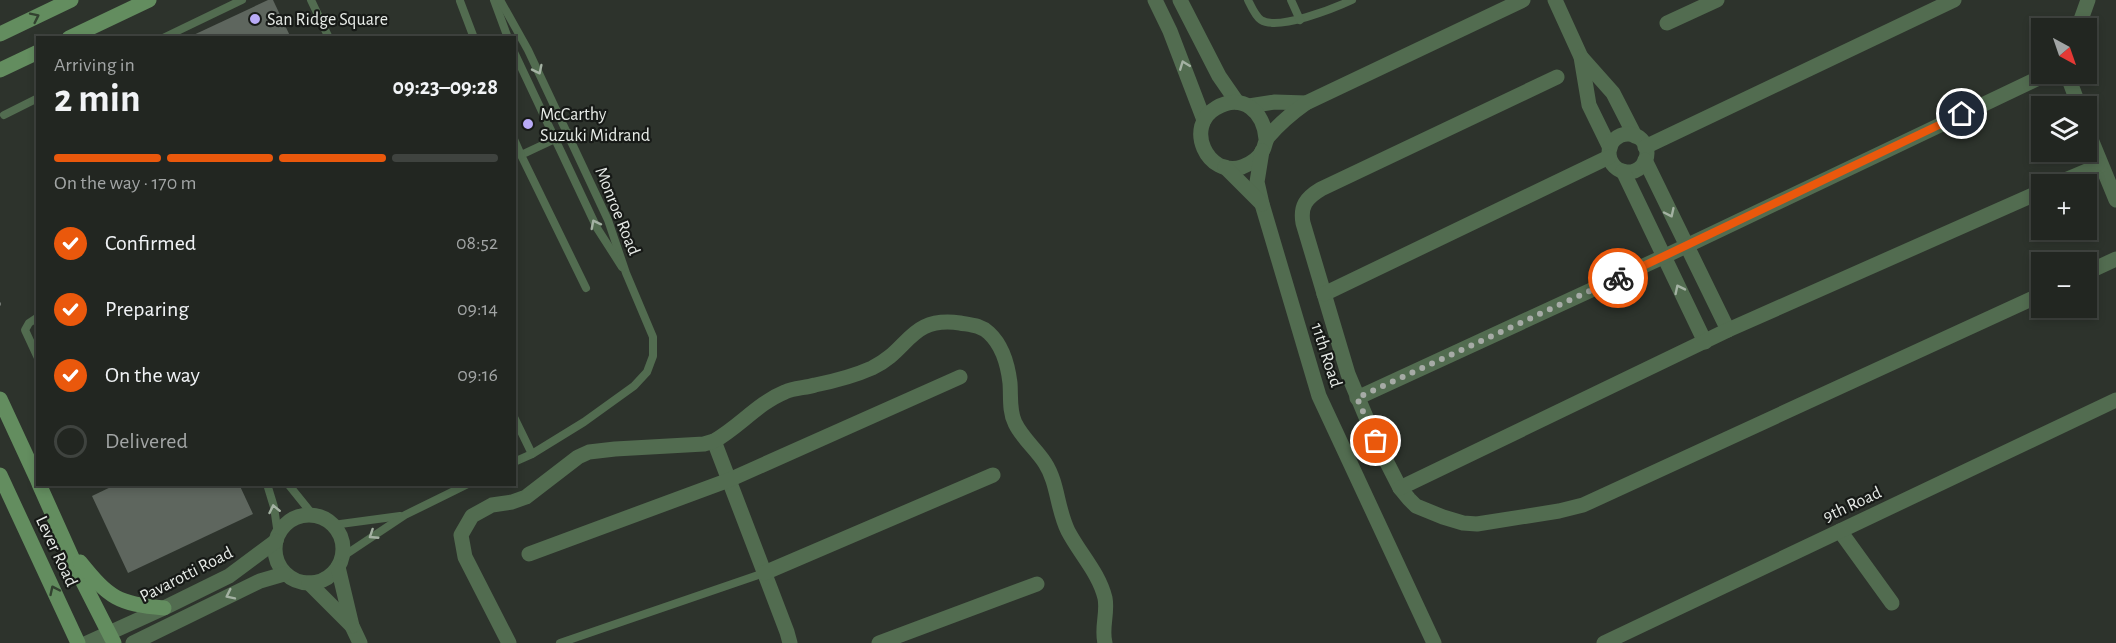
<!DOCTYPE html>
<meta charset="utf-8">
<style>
body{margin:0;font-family:"Alegreya Sans",sans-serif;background:#2a2e2a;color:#f1f3f6;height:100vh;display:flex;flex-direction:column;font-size:22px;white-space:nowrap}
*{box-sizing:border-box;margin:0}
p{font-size:20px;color:#a2a5a5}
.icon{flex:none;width:33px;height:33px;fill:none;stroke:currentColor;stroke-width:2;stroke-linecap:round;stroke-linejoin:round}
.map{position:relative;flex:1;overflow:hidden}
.side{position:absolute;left:36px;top:36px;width:480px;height:450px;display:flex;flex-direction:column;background:#222621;border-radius:0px;box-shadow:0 3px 9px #0003,0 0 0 2px #3f433f}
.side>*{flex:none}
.needle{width:39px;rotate:140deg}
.controls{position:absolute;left:2031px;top:18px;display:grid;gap:12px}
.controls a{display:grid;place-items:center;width:66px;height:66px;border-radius:0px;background:#222621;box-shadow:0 3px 9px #0003,0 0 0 2px #3f433f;font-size:30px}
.pin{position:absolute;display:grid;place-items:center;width:51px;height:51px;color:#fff;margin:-26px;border:3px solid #fff;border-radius:50%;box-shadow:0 2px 6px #0007}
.courier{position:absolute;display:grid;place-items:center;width:60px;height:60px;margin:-30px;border:4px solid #ea580c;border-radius:50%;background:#fff;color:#222;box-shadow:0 2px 8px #0007}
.headline em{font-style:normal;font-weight:700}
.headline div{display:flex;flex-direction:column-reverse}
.headline{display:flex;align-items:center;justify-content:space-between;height:102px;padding:0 18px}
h1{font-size:39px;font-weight:700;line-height:45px}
.bar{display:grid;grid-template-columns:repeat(4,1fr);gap:9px 6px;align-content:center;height:72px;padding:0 18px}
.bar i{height:8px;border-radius:4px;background:#3f433f}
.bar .on{background:#ea580c}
.bar p{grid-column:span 4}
ol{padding:0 18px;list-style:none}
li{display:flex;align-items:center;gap:18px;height:66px}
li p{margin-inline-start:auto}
li .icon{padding:6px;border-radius:50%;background:#ea580c;color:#fff;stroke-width:4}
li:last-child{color:#a2a5a5}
li i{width:33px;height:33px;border:3px solid #3f433f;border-radius:50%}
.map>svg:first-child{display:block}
.building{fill:#5e665e}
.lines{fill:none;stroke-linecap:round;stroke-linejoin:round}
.path{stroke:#717671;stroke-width:3;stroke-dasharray:1.5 4.5;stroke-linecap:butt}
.service{stroke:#526c50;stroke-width:8}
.minor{stroke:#526c50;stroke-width:15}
.secondary{stroke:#638d5f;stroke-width:15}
.oneway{stroke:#324230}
.oneway2{stroke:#a4b2a3}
.done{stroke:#a6aba6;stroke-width:6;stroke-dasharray:0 10.8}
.route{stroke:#ea580c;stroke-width:8}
.poi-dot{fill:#b9abf7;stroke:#171a17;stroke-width:2}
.labels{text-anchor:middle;stroke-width:4.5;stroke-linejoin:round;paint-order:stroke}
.poi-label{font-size:18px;fill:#e7ebe7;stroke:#171a17;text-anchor:start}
.street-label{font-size:18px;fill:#e7ebe7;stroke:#171a17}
</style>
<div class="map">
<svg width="2116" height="643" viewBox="0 0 2116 643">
<rect width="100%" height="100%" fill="#2d332c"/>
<g class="building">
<polygon points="268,0 273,0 291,38 187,38"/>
<polygon points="117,484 239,484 253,514 128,573 92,496"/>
</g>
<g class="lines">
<polyline class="path" points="0,304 1,304"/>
<g class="service">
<polyline points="311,0 329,38"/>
<polyline points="494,0 508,38"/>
<polyline points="500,0 528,50 608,220 626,273 653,337 653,356 647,372 634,386 584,422 532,454 514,462"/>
<path d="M1248,0C1251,6 1255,16 1261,20C1278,31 1335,8 1352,0"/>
<polyline points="1291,0 1300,20"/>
<polyline points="460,1 474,38"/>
<polyline points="163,38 242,0"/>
<polyline points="514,52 597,228 622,267"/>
<polyline points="4,115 38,98"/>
<polyline points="568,133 521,155 586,288"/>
<polyline points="514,139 521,155"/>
<polyline points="38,317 29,323 25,330 38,358"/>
<polyline points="514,417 532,454"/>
<polyline points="267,484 274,507 278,535"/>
<polyline points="288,484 313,515"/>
<polyline points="333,525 400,516"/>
<polyline points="342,557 405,515 468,484"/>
<polyline points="560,643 764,573"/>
</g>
<g class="minor">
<polyline points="1155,0 1170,31 1204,120"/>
<polyline points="1180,0 1219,76 1237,102"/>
<polyline points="1555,0 1581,57 1589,105 1610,148"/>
<polyline points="1667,23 1717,0"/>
<polyline points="2078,28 2088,0"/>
<polyline points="1581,57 1613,93 1635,136"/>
<polyline points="2067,74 2079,106"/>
<path d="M1557,77L1321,189C1306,198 1300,206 1303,223L1348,374L1376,441L1400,488L1409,499L1416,506L1443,517L1463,523L1477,524L1559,511L1583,505L2042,294"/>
<polyline points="1249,106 1275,102 1306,103"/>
<polyline points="2086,127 2116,200"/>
<circle cx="1628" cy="153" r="19"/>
<path d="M1266,139C1264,112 1243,92 1216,108C1184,126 1207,178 1242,167C1250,164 1259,158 1263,150C1265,146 1265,141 1268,137C1279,124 1292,113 1306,103L1523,0"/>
<polyline points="1645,147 1954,0"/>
<polyline points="1262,151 1257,182 1262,204 1319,396 1434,643"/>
<polyline points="1645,160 1728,330"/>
<polyline points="1225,167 1262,204"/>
<polyline points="1623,171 1705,342"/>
<polyline points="2056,184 2101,165"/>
<polyline points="2086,273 2116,259"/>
<polyline points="1324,294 1609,157"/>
<polyline points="1357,398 1663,257 2047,74"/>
<polyline points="714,441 787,632 790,643"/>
<polyline points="1400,488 1728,330 2042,191"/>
<circle cx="309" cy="549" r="34"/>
<polyline points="1840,531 1892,603"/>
<polyline points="529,554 729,480 960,377"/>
<polyline points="338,567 352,626 360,643"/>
<polyline points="764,573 993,475"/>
<polyline points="309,583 352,626"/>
<polyline points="87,643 164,608 229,576 276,541"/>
<polyline points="133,643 260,581 284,574"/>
<path d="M509,643L465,557L461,535L472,516L492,505L512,502L526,497L578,457L589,452L615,449L704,444L714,441C739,427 758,403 785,392C794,388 805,388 815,385C835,381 854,376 872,368C910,350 909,316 960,323C971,325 980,325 989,333C1002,345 1008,366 1010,383C1011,396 1009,411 1015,423C1022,438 1036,449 1045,463C1058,483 1057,509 1068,531C1080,554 1099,573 1105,598C1108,613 1101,628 1105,643"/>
<polyline points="879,643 1037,584"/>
<polyline points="1604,643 2116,400"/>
</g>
<g class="secondary">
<polyline points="0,34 71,0"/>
<polyline points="69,38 149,0"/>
<polyline points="0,70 38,52"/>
<polyline points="0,399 38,481"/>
<polyline points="0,475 78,643"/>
<polyline points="39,484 83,582 114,643"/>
<path d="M80,562C109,598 118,604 164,608"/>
</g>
</g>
<defs><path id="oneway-chevron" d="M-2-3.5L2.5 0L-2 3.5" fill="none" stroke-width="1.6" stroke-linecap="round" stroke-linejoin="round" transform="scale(1.5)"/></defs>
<g class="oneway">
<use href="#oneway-chevron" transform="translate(35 17) rotate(-26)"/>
<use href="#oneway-chevron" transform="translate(54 590) rotate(-115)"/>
</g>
<g class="oneway2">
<use href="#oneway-chevron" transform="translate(1184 65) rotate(-111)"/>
<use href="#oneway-chevron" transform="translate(538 70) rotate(64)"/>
<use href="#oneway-chevron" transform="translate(1670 213) rotate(65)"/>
<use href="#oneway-chevron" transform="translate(595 224) rotate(-117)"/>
<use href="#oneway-chevron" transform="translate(1679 289) rotate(-116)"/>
<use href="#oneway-chevron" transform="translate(274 509) rotate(-102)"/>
<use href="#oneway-chevron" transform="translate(373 535) rotate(147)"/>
<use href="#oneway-chevron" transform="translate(230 595) rotate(154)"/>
</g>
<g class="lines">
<polyline class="done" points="1376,441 1357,398 1618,278"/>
<polyline class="route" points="1618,278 1962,114"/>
</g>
<g class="poi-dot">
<circle cx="255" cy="19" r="6"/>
<circle cx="528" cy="124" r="6"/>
</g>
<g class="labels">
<g class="poi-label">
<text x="267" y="25">San Ridge Square</text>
<text x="540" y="120">McCarthy<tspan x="540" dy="21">Suzuki Midrand</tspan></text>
</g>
<g class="street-label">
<text transform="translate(618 211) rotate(68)" y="6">Monroe Road</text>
<text transform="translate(1327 355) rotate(72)" y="6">11th Road</text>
<text transform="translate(1852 504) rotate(-25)" y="6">9th Road</text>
<text transform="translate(57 551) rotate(65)" y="6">Lever Road</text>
<text transform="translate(186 574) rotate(-27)" y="6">Pavarotti Road</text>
</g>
</g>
</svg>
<div class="controls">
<a><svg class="needle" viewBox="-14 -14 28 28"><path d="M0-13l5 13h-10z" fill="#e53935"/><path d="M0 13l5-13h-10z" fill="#a2a5a5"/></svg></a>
<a><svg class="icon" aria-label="layers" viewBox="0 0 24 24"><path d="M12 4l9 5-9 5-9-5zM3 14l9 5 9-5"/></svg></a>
<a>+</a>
<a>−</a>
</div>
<div class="pin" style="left:1376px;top:441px;background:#ea580c"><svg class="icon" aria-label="bag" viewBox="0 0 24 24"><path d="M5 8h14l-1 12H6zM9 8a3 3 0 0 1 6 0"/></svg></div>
<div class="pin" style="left:1962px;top:114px;background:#1f2937"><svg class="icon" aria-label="home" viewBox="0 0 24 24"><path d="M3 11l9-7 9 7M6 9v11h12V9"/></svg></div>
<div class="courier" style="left:1618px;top:278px"><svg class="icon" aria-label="bike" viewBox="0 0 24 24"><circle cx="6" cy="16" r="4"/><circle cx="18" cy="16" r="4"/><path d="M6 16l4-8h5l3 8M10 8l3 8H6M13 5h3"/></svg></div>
<section class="side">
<div class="headline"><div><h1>2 min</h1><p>Arriving in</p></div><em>09:23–09:28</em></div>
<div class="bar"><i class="on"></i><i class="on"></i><i class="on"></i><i></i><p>On the way · 170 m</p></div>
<ol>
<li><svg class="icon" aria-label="check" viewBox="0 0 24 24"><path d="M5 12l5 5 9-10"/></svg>Confirmed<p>08:52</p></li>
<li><svg class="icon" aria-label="check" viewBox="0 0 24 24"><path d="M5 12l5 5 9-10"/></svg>Preparing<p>09:14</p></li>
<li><svg class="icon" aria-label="check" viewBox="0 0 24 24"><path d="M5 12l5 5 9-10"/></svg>On the way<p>09:16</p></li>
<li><i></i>Delivered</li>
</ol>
</section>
</div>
